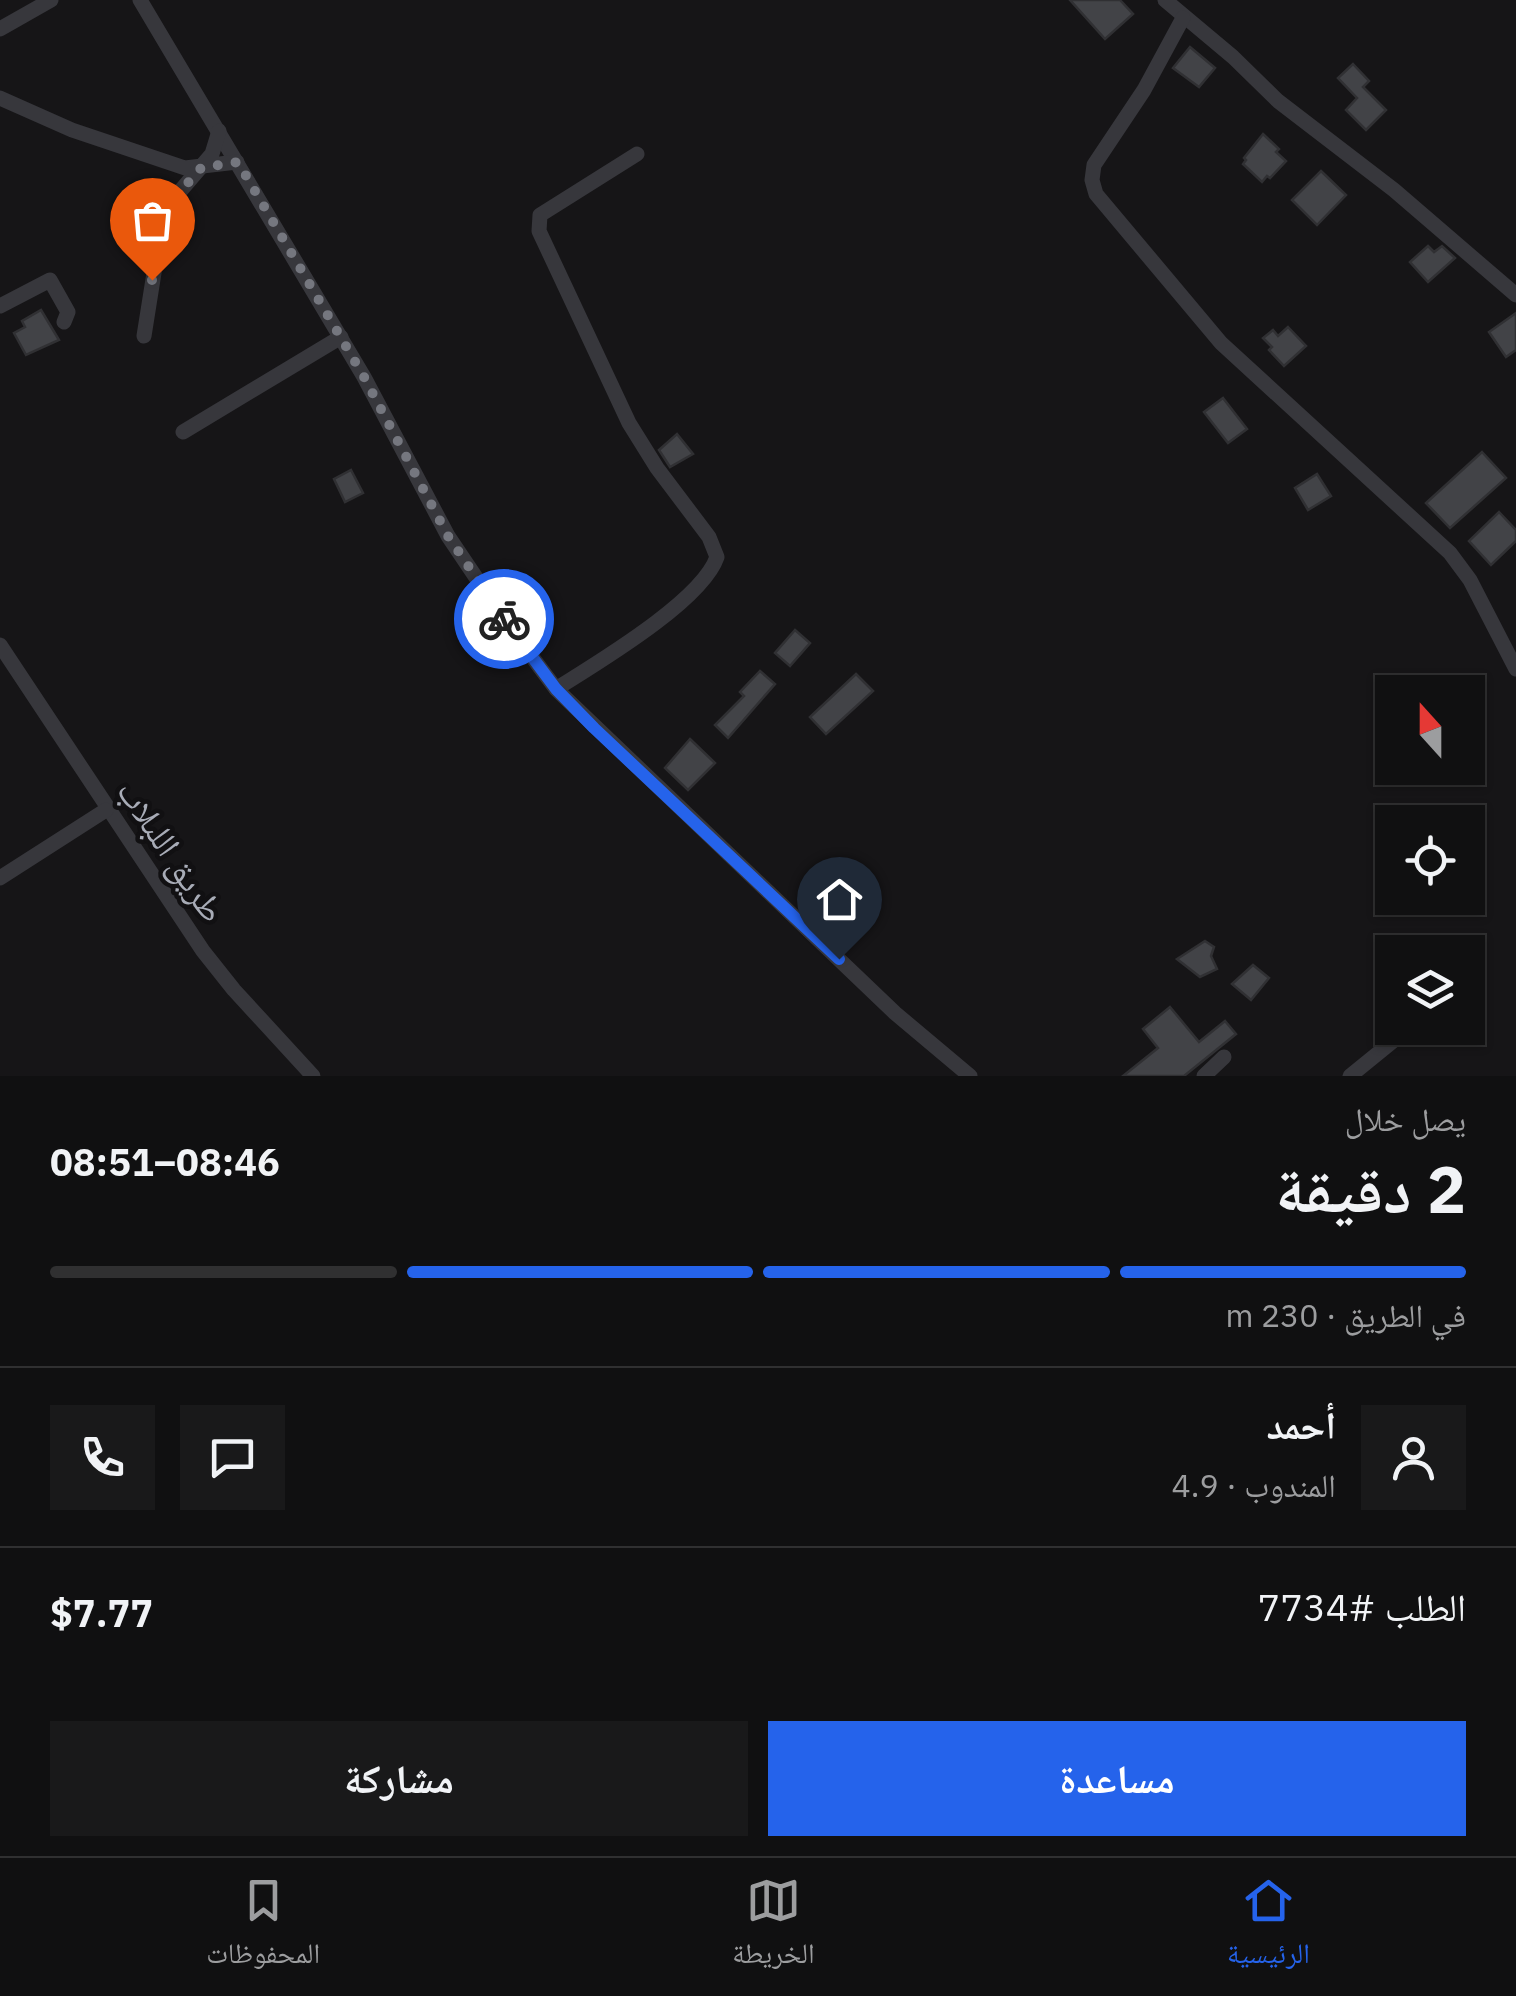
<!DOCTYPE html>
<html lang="ar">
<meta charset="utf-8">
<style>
body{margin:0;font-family:"IBM Plex Sans","Noto Naskh Arabic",sans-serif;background:#19191a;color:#f1f3f6;direction:rtl;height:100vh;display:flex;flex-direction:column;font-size:38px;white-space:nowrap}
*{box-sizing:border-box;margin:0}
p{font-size:32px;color:#9c9d9f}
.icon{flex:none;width:55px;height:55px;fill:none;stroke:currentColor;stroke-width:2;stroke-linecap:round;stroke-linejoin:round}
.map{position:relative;height:1076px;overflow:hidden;direction:ltr}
.side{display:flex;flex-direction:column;background:#101011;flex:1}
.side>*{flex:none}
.needle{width:65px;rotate:339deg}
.tools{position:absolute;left:1375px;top:675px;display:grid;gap:20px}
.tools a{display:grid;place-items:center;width:110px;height:110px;border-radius:0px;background:#101011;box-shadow:0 2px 8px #0004,0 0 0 2px #303031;font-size:50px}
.pin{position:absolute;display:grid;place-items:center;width:85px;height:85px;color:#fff;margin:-102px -42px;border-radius:50% 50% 50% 0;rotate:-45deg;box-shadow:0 0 10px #0007}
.pin .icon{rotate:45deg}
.courier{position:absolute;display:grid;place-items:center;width:100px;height:100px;margin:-50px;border:8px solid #2563eb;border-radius:50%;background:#fff;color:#222;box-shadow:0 2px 12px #0007}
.headline em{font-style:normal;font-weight:700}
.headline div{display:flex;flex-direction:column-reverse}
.headline{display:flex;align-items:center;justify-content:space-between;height:170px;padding:0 50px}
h1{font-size:65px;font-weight:700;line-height:75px}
.bar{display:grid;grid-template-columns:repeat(4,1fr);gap:15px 10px;align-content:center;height:120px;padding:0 50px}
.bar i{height:12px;border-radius:8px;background:#303031}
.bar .on{background:#2563eb}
.bar p{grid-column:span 4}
.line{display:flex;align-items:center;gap:25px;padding:0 50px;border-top:2px solid #303031}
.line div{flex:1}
.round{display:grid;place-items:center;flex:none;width:105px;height:105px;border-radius:0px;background:#19191a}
.action{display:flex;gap:20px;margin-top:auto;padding:20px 50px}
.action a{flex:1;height:115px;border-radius:0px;background:#2563eb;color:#fff;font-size:40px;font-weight:700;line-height:115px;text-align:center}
.action a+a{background:#19191a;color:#f1f3f6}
.dock{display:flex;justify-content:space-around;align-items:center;height:140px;border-top:2px solid #303031;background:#101011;font-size:28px;color:#9c9d9f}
.dock a{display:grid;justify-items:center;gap:5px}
.dock .on{color:#2563eb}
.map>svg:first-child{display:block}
.building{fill:#424347;stroke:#303033;stroke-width:2.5}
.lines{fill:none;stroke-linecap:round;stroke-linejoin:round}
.minor{stroke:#37373c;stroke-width:15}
.done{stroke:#75777f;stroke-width:10;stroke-dasharray:0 18}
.route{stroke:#2563eb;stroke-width:12}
.labels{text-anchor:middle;stroke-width:9;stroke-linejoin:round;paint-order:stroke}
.street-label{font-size:35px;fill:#a8acb7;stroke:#111012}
</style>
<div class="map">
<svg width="1516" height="1076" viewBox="0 0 1516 1076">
<rect width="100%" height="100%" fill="#161517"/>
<g class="building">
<polygon points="1070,0 1120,0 1133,14 1105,39"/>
<polygon points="1190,47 1215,68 1199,87 1173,68"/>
<polygon points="1353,64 1369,81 1363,87 1386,110 1366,130 1346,110 1357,98 1338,78"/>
<polygon points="1263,134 1279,149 1276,152 1286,161 1270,178 1267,176 1262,182 1243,164 1246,160 1244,158"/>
<polygon points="1321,171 1346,195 1317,225 1292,200"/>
<polygon points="1428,246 1434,252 1442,246 1455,258 1428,282 1410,262"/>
<polygon points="41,310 59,340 26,355 14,333 25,327 22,321"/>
<polygon points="1516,313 1516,350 1506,357 1489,332"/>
<polygon points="1288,327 1306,346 1284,366 1269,350 1272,347 1263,338 1273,330 1278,336"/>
<polygon points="1223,398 1247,429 1228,443 1204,412"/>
<polygon points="677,434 693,454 670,467 659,450"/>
<polygon points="1482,452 1506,478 1450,528 1426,503"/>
<polygon points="351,470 363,493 345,502 334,479"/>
<polygon points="1317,474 1331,496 1308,510 1295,488"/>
<polygon points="1499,512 1516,530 1516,541 1491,565 1469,541"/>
<polygon points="795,630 810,643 790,666 775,653"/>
<polygon points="760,671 775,684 728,738 715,725 744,696 740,692"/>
<polygon points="856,674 873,691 826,734 810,717"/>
<polygon points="690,739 715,763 688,790 665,768"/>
<polygon points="1205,941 1214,947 1211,956 1217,969 1200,977 1177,959"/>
<polygon points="1253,965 1269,978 1251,1000 1232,984"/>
<polygon points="1170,1007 1199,1042 1225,1021 1236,1034 1184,1076 1123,1076 1158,1048 1143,1029"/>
</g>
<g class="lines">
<g class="minor">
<polyline points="140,0 364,377 448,536 506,622 556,689 895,1013 970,1076"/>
<polyline points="1165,0 1233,57 1278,101 1394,190 1516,295"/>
<polyline points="1183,18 1144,90 1094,165 1092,180 1096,194 1221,343 1450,553 1470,580 1516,669"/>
<polyline points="0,29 51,0"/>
<polyline points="0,98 72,130 185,168 237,162"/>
<polyline points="0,306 50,280 68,312 64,322"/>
<polyline points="144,336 164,210 212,154 219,131"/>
<polyline points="183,432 341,337"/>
<polyline points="0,645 203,951 234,990 313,1076"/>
<path d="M556,689C597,663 702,601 717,557L709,537L657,468L629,423L539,231L540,215L637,154"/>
<polyline points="0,878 106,810"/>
<polyline points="1204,1076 1224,1057"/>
<polyline points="1350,1076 1398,1037"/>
</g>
</g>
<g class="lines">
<polyline class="done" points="152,280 164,210 201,168 238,162 364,377 448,536 504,619"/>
<polyline class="route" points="504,619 556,689 594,728 839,959"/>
</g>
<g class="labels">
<g class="street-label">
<text transform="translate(171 851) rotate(56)" y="12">طريق اللبلاب</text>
</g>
</g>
</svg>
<div class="tools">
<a><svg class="needle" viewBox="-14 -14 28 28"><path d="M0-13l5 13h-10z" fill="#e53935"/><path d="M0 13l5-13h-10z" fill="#9c9d9f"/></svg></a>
<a><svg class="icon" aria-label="locate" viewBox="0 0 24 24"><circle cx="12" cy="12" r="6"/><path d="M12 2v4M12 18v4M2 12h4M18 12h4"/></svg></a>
<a><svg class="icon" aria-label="layers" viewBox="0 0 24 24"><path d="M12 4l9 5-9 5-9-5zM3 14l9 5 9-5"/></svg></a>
</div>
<div class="pin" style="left:152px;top:280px;background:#ea580c"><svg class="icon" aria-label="bag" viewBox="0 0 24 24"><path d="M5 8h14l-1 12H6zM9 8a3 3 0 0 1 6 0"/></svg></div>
<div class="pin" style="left:839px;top:959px;background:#1f2937"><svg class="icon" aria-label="home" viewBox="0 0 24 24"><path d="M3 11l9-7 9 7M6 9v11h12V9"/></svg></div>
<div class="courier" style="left:504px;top:619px"><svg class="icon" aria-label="bike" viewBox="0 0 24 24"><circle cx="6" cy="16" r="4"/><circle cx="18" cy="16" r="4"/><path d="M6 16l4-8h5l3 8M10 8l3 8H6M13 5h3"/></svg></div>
</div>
<section class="side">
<div class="headline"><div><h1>2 دقيقة</h1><p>يصل خلال</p></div><em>08:46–08:51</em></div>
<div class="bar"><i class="on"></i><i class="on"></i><i class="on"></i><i></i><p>في الطريق · 230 m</p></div>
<div class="line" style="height:180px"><a class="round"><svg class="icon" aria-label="person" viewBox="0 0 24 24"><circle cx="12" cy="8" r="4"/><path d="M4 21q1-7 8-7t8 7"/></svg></a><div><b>أحمد</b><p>المندوب · 4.9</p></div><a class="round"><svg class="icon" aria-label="chat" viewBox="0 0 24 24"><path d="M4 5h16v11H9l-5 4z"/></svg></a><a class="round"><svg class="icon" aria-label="phone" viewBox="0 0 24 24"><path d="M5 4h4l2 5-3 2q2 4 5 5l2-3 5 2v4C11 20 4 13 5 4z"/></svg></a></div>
<div class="line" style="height:130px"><div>الطلب #7734</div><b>$7.77</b></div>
<div class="action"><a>مساعدة</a><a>مشاركة</a></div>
</section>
<nav class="dock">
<a class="on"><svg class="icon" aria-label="home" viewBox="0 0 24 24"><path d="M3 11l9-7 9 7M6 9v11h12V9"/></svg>الرئيسية</a>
<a><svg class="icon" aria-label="map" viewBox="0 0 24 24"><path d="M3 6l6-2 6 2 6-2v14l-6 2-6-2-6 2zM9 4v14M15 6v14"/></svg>الخريطة</a>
<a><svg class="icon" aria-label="saved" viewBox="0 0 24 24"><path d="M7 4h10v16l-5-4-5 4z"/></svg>المحفوظات</a>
</nav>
